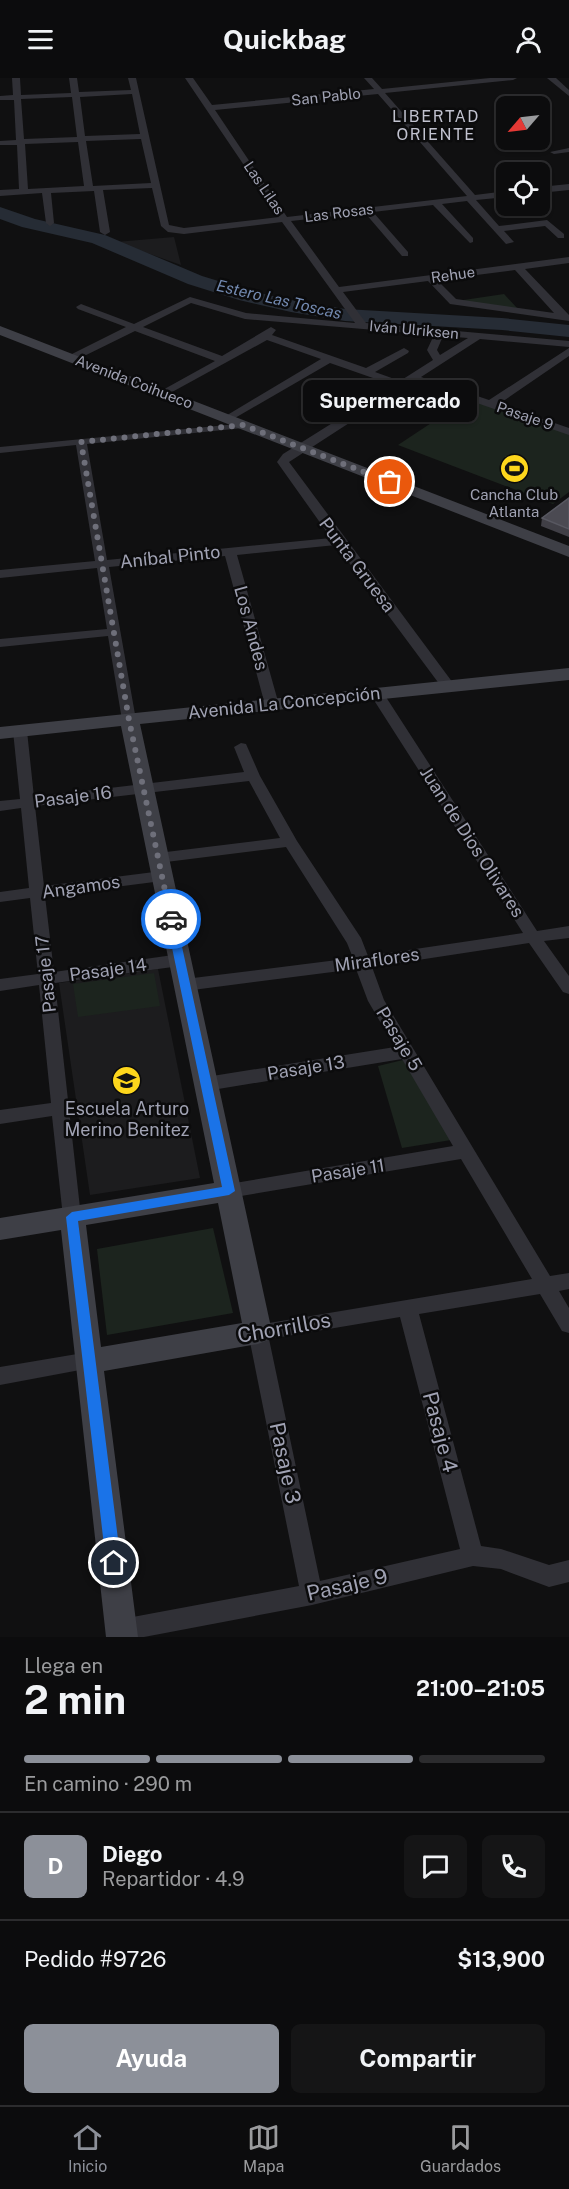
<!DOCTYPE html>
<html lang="es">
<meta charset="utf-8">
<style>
body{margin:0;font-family:"Public Sans",sans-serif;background:#151516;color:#f1f3f6;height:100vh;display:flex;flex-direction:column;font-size:22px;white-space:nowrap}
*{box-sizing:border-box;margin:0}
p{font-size:20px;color:#9a9b9d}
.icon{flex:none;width:33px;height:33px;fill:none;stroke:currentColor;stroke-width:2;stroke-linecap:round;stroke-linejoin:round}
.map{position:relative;height:1559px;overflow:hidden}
.side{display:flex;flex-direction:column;background:#0c0c0d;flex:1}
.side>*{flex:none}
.needle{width:39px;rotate:242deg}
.buttons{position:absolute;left:496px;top:18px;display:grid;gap:12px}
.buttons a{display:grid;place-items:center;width:54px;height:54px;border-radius:9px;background:#0c0c0d;box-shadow:0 2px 4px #0004,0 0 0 2px #2c2c2e;font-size:30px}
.pin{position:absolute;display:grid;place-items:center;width:51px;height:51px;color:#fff;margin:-26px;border:3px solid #fff;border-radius:50%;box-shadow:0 2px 6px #0007}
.courier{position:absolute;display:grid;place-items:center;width:60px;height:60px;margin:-30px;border:4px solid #1a73e8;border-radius:50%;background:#fff;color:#222;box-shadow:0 2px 8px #0007}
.bubble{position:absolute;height:42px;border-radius:9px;background:#0c0c0d;box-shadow:0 2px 4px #0004,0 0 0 2px #2c2c2e;font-size:20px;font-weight:700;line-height:42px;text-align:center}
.overview em{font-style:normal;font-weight:700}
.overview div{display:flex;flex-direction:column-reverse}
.overview{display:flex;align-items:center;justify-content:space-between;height:102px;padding:0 24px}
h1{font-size:39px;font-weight:700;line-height:45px}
.bar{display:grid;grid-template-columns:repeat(4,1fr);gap:9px 6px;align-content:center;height:72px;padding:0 24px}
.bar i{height:8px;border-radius:4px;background:#2c2c2e}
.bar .selected{background:#8c9099}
.bar p{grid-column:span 4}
.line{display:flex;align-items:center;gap:15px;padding:0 24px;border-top:2px solid #2c2c2e}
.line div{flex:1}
.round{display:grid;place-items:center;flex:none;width:63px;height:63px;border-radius:9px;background:#151516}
.action{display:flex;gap:12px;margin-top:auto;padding:12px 24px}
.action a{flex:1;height:69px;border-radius:9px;background:#8c9099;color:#fff;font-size:24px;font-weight:700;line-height:69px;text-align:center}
.action a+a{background:#151516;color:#f1f3f6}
header{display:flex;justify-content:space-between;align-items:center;height:78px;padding:0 24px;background:#0c0c0d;font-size:27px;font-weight:700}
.menu{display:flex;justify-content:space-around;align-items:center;height:84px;border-top:2px solid #2c2c2e;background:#0c0c0d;font-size:16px;color:#9a9b9d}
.menu a{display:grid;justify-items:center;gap:3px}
.menu .selected{color:#8c9099}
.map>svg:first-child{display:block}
.built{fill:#1c1c1e}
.green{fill:#1c241e}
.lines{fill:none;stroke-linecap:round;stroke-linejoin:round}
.river{fill:#262c35;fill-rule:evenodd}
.street{fill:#303036;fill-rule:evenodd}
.secondary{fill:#3e3f46;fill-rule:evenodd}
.wall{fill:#403f46}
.building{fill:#4b4a52;stroke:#585861;stroke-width:1.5}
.route{fill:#1a73e8}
.done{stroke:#6e6f7a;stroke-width:6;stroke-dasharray:0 10.8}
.labels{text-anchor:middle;stroke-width:5;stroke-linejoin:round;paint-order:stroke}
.far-street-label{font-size:15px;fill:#a0a2b3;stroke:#0b0b0c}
.far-poi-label{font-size:15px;fill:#a0a2b3;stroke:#0b0b0c}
.far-neighbourhood-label{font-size:16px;letter-spacing:1.5px;fill:#c1c2cf;stroke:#0b0b0c}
.far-water-label{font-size:16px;font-style:italic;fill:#738ab1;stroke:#0b0b0c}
.street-label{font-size:18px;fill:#a0a2b3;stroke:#0b0b0c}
.poi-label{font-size:18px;fill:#a0a2b3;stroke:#0b0b0c}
.near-street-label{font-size:21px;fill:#a0a2b3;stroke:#0b0b0c}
</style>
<header><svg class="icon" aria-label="menu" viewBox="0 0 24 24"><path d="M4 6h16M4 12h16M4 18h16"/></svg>Quickbag<svg class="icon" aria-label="person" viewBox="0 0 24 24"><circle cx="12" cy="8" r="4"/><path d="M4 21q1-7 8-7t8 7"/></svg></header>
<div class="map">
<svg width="569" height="1559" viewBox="0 0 569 1559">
<rect width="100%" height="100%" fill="#101011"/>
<g class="built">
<polygon points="174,159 181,187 116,164"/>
<polygon points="158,891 200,1100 90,1117 59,905"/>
</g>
<g class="green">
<polygon points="504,216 518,231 457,223"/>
<polygon points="469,320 569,355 569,414 553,426 398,367"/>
<polygon points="154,895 160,928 78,939 73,906"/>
<polygon points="403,982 451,1062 402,1070 378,988"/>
<polygon points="213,1150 233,1235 107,1257 97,1171"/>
</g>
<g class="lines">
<polygon class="river" points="0,129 35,141 105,157 202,198 251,213 291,222 345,231 502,240 569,247 569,259 502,252 345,243 291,234 239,222 188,206 92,165 22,149 0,141"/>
<g class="street">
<path d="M12,0H20L21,17L71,15L69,0H77L79,14L131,12L128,0H136L169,147L184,150L279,139L185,0H193L212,27L374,11L364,0H372L382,11L490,0H517L513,2L385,15L475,117L507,113V119L476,122L499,148L547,142L564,156V160H558L545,148L504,153L514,164L506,166L467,123L442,126L473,160V164L470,165L433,127L373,134L408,174V178H402L365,135L291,143L339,209L569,179V185L525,191L569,237V243L450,226L428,203L343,214L366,245L569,263V269L480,261L421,299L489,322L569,270V278L499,326L569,350V357L414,303L289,384L453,605L455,608L453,611H443L336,467L237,477L279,627L277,630H267L265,627L225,478L109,489L136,642L134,645L129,646L122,642L108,558L0,569V561L107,551L97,490L0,500V492L95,483L76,367L0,375V369L247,345V349L243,350L87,366L107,482L331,460L277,384L283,376L393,307L330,285L228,344L224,343V339L321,281L267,262L163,319L159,318V314L215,283L135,253L76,282H68V278L126,249L78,231L76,229L81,226L134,246L190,219L246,235L355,245L282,144L184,156L168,154L161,148L152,110L103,112L110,154L105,157L100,154L94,113L51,115L54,145L50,148L46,145L42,115L0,118V112L19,111L17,67H0V63L16,62L14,22H0V18L13,17ZM132,16L140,56L85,58L80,19ZM378,16L467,118L287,139L215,32ZM72,19L77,59L24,61L21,21ZM141,61L151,105L93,108L86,63ZM78,64L84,108L28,111L25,66ZM515,192L554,235L456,221L437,202ZM191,225L245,241L434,257L427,272L433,282L400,303L375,294L408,275L409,273L404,270L366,290L272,257L276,252L271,249L222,278L143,249ZM443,258L468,260L440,277L437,272Z"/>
<polygon points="547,0 556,0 569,12 569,18"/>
<polygon points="569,70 569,74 554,76 550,74"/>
<polygon points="569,106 569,112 540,115 540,109"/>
<path d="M377,612L384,616L537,853L569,848V860L544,863L569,898V916L563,914L529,865L372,889L384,922L550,1198L569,1195V1211L559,1213L569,1230V1255L562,1253L540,1216L419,1236L481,1468L501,1471L549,1487L569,1482V1504L549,1509L501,1491L473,1488L312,1527L144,1559H114L111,1552L114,1544L122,1541L299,1508L248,1254L251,1248L532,1201L461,1081L229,1120L223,1118L220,1113L223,1108L229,1106L453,1068L402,981L206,1013L200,1011L197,1006L200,1001L206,999L395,969L368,923L356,891L185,913L179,911L177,907L179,903L185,901L353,880L347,865L286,769L158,785L150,780L158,775L280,760L249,703L35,728L44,808L162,793L170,798L162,803L45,818L54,894L180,876L186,878L188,882L186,886L180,888L55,905L81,1139L79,1144L72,1147L65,1144L63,1139L52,1038L0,1046V1032L51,1025L39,907L0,913V901L38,896L30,820L0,824V814L29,810L21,730L0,733V723L20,721L13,653L20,649L27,653L34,719L244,694L234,669L241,665L246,666L260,698L297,763L361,860L368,878L523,855L370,616ZM400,1239L460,1471L320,1503L269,1261Z"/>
<polygon points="89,1274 96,1277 99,1283 96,1289 0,1307 0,1289"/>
</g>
<g class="secondary">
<polygon points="0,248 569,468 569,479 0,257"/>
<path d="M569,590V602L140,646L272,1254L268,1262L258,1266L104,1293L138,1559H106L61,1152L0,1162V1140L214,1105L121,648L0,661V649ZM218,1125L242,1245L101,1269L86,1147Z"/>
</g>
</g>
<polygon class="wall" points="569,420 569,459 541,448 542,440"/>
<polygon class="building" points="569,420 569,451 542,440"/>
<polygon class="route" points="171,837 176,841 235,1113 229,1117 78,1143 121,1485 119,1489 114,1491 109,1489 106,1485 66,1139 72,1134 222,1109 166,841"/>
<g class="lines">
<polyline class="done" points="171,841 129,642 81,364 243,347 390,404"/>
</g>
<defs>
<symbol id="stadium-disc" viewBox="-11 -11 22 22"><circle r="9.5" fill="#fdd61c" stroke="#0b0b0c"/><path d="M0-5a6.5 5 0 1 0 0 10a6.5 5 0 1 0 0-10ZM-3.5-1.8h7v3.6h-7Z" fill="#111"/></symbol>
<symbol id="school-disc" viewBox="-11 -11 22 22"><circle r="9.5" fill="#fdd61c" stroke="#0b0b0c"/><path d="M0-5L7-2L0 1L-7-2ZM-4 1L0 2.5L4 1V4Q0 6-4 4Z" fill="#111"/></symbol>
</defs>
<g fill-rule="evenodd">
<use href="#stadium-disc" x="498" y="374" width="33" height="33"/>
<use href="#school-disc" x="110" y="986" width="33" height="33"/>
</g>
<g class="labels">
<g class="far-street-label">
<text transform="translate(326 19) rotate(-6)" y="5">San Pablo</text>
<text transform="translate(264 110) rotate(56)" y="5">Las Lilas</text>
<text transform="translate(339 135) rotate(-7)" y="5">Las Rosas</text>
<text transform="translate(453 197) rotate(-8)" y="5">Rehue</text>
<text transform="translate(414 252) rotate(5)" y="5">Iván Ulriksen</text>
<text transform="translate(134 304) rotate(21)" y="5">Avenida Coihueco</text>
<text transform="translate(525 338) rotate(19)" y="5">Pasaje 9</text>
</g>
<g class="far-poi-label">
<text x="514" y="422">Cancha Club<tspan x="514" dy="17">Atlanta</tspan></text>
</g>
<g class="far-neighbourhood-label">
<text x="436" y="44">LIBERTAD<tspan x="436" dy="18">ORIENTE</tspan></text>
</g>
<g class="far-water-label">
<text transform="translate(279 221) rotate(13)" y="6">Estero Las Toscas</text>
</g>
<g class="street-label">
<text transform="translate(170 479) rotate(-6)" y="6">Aníbal Pinto</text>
<text transform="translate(357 487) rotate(53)" y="6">Punta Gruesa</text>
<text transform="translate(251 550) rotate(75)" y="6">Los Andes</text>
<text transform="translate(284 625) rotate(-6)" y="6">Avenida La Concepción</text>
<text transform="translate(73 719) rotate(-7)" y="6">Pasaje 16</text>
<text transform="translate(472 764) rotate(57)" y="6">Juan de Dios Olivares</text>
<text transform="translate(81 809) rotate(-8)" y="6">Angamos</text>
<text transform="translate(377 882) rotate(-8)" y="6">Miraflores</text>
<text transform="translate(108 892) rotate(-8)" y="6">Pasaje 14</text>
<text transform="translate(46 896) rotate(-96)" y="6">Pasaje 17</text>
<text transform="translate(399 961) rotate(59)" y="6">Pasaje 5</text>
<text transform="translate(306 990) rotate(-9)" y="6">Pasaje 13</text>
<text transform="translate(348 1093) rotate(-9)" y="6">Pasaje 11</text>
</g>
<g class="poi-label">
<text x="127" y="1037">Escuela Arturo<tspan x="127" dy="21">Merino Benitez</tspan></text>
</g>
<g class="near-street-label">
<text transform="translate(284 1250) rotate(-10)" y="7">Chorrillos</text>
<text transform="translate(440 1354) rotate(75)" y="7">Pasaje 4</text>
<text transform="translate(285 1385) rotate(78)" y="7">Pasaje 3</text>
<text transform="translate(347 1507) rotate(-13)" y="7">Pasaje 9</text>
</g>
</g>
</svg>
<div class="buttons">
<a><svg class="needle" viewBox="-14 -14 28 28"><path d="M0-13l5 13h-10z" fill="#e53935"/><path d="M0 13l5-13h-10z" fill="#9a9b9d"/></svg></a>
<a><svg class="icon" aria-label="locate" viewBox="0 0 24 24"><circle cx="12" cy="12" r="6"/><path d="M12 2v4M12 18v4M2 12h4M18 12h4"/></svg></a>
</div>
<div class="pin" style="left:390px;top:404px;background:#ea580c"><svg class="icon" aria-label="bag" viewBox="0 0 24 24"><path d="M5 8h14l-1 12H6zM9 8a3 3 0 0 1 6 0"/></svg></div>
<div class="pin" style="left:114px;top:1485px;background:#1f2937"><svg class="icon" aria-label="home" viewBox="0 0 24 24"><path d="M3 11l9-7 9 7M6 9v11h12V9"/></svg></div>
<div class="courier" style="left:171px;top:841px"><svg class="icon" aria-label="car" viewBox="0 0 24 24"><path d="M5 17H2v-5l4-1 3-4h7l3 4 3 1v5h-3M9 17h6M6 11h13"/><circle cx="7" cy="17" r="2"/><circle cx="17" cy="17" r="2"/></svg></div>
<div class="bubble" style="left:303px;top:302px;width:174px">Supermercado</div>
</div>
<section class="side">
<div class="overview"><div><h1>2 min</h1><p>Llega en</p></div><em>21:00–21:05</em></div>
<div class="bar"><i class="selected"></i><i class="selected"></i><i class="selected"></i><i></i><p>En camino · 290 m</p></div>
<div class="line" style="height:108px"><b class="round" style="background:#8c9099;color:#fff">D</b><div><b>Diego</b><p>Repartidor · 4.9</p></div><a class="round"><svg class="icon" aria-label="chat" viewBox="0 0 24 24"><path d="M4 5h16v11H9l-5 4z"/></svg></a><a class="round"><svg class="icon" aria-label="phone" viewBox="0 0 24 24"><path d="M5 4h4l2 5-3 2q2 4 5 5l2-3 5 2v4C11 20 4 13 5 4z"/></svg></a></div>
<div class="line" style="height:78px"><div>Pedido #9726</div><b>$13,900</b></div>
<div class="action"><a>Ayuda</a><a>Compartir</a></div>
</section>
<nav class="menu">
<a class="selected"><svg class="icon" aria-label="home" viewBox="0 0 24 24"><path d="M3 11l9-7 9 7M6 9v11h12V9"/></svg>Inicio</a>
<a><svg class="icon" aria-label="map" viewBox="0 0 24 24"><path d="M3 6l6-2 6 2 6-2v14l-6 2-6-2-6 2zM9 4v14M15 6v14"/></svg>Mapa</a>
<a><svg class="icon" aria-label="saved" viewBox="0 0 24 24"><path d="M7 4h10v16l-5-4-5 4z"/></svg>Guardados</a>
</nav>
